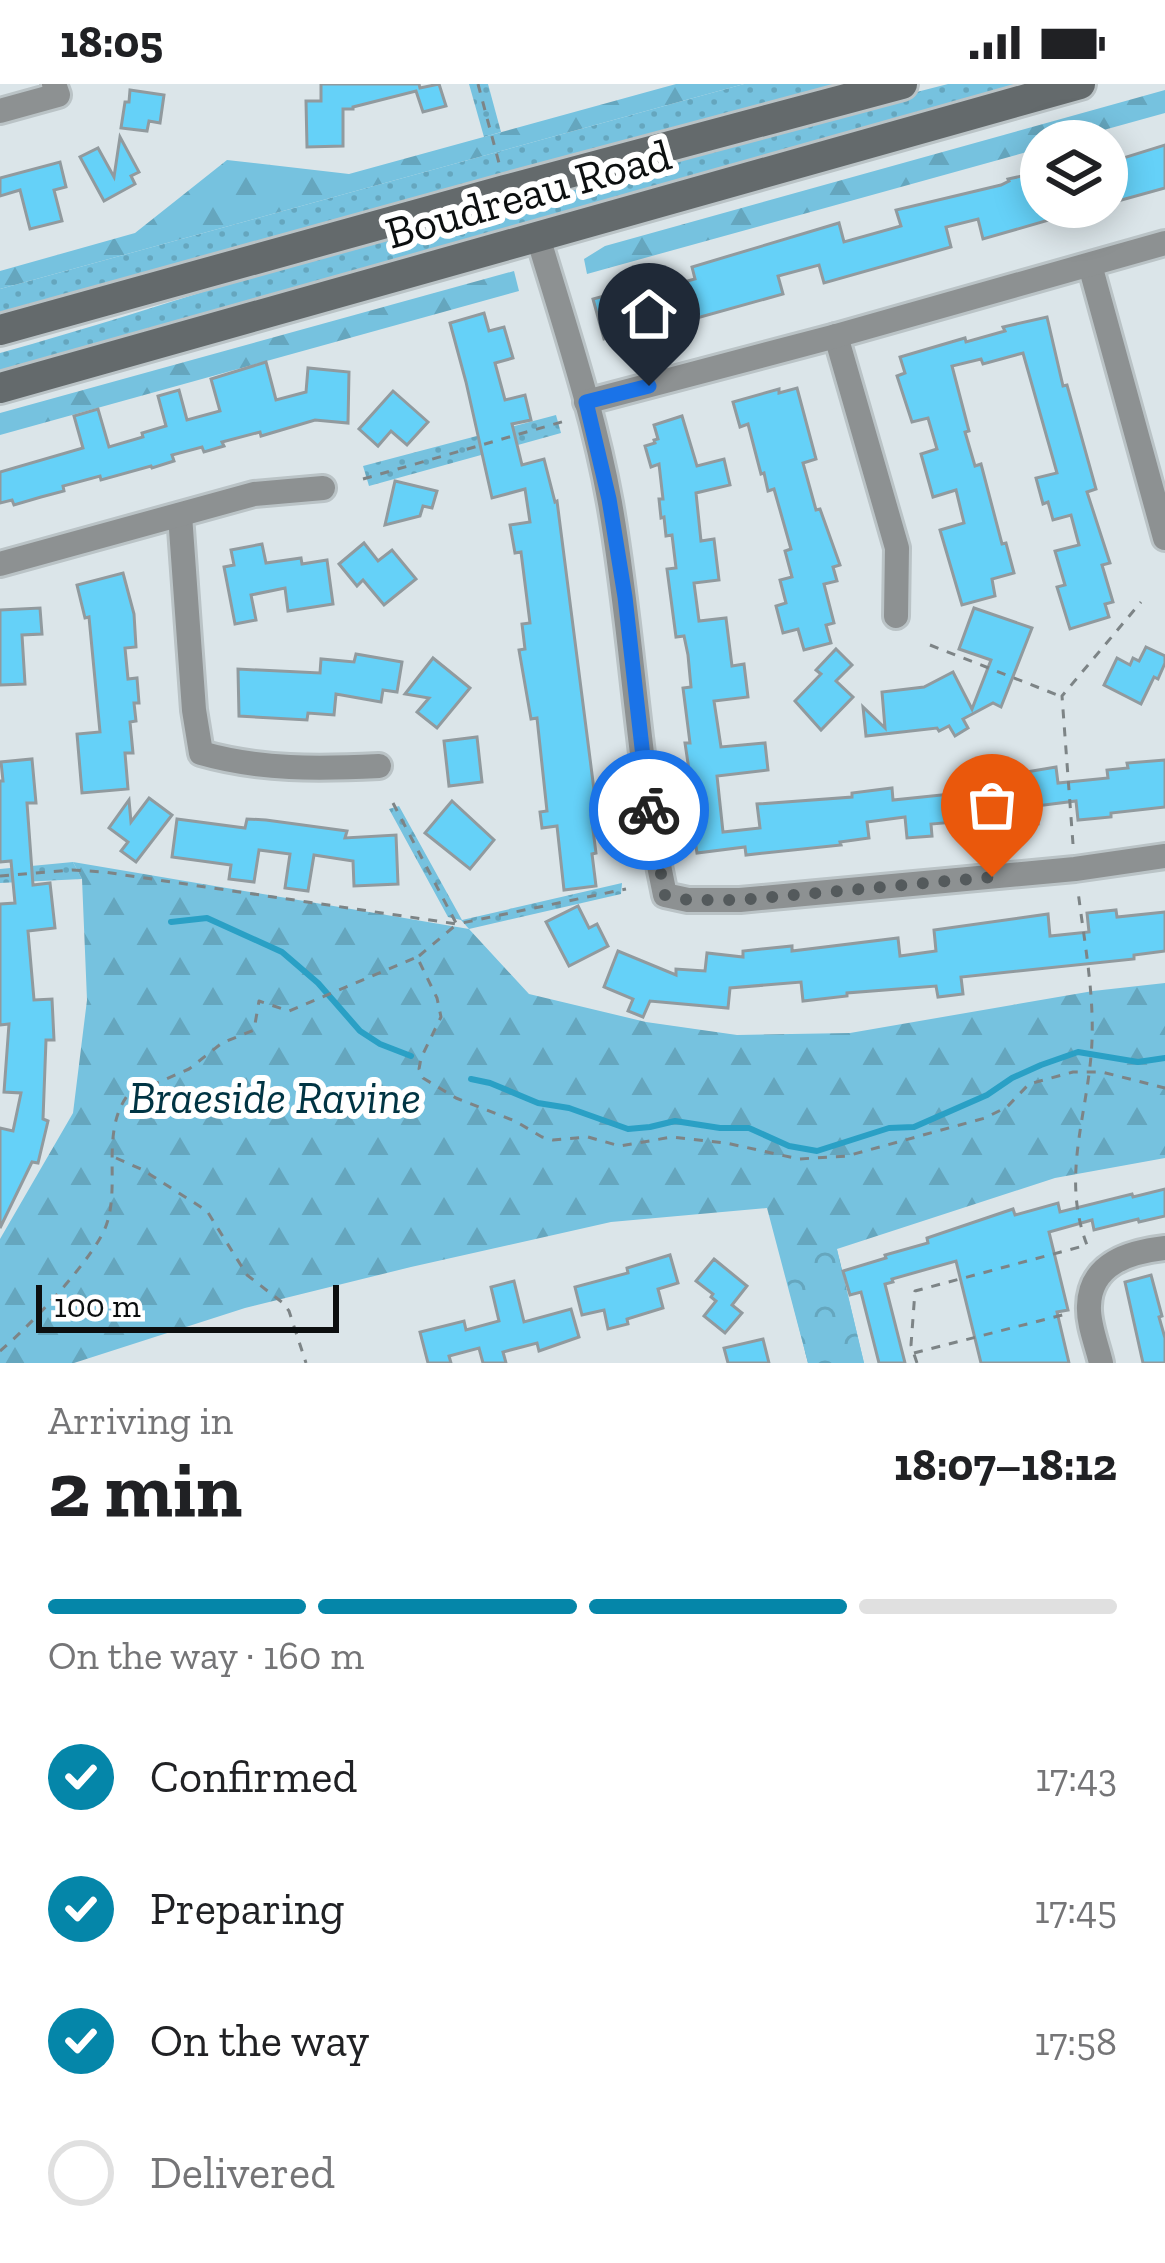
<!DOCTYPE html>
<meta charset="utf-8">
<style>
body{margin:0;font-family:"Zilla Slab",serif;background:#f2f2f2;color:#202124;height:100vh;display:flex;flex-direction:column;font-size:45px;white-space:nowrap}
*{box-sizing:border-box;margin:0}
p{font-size:39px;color:#757577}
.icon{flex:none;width:66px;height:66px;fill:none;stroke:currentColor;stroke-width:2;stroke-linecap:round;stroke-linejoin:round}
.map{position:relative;height:1279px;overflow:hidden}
.drawer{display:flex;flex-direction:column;background:#fff;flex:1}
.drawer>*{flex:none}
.buttons{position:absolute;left:1020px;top:36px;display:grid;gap:24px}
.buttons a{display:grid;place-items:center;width:108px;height:108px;border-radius:50%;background:#fff;box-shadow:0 6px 30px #0003;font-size:60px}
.scale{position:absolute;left:36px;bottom:30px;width:303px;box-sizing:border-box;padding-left:12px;border:6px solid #0c0f10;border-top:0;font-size:33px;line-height:42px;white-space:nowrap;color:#0c0f10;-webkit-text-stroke:9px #fff;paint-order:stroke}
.pin{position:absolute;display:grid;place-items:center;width:102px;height:102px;color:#fff;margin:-123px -51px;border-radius:50% 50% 50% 0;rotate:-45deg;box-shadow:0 0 12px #0007}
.pin .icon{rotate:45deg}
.courier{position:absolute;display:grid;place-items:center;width:120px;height:120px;margin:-60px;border:9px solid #1a73e8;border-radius:50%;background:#fff;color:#222;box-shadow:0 3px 15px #0007}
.head em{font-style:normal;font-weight:700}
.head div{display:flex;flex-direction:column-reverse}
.head{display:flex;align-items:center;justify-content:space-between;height:204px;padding:0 48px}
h1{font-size:78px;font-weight:700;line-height:90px}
.bar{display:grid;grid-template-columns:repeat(4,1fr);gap:18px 12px;align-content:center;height:144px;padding:0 48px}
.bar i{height:15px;border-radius:9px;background:#e0e0e0}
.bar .selected{background:#0586a9}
.bar p{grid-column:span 4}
ol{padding:0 48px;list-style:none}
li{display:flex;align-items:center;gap:36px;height:132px}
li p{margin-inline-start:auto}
li .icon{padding:12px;border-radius:50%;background:#0586a9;color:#fff;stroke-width:4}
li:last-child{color:#757577}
li i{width:66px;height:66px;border:6px solid #e0e0e0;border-radius:50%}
.status{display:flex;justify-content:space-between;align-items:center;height:84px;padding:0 60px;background:#fff;direction:ltr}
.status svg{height:33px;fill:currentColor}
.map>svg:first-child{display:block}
.grass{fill:url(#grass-dots)}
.forest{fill:url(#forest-firs)}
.park{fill:url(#park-crowns)}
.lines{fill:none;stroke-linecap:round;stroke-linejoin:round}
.stream{stroke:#2aa0c5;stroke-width:6}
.building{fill:#65d1f8;stroke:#919a9e;stroke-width:3}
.street-casing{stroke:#bac3c6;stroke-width:30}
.secondary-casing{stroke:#bac3c6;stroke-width:36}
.path{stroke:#7d8486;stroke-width:3;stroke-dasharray:9 9;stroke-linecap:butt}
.street{stroke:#8d9192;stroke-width:24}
.secondary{stroke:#646a6c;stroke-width:30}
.done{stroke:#545a5c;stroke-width:12;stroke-dasharray:0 21.6}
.route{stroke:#1a73e8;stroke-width:15}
.labels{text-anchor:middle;stroke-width:12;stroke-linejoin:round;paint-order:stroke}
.street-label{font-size:45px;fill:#0c0f10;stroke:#fff}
.park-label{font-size:45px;font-style:italic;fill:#003443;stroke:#fff}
</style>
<div class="status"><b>18:05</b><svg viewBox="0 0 49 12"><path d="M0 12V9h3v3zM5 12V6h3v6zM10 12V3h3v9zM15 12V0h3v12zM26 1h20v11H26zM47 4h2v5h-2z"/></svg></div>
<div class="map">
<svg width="1165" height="1279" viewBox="0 0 1165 1279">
<defs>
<pattern id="grass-dots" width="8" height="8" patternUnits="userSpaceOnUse" patternTransform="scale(3)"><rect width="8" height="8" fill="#76c2df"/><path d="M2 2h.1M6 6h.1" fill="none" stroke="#65a6be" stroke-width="1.8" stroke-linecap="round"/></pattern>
<pattern id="forest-firs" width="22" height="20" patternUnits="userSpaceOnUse" patternTransform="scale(3)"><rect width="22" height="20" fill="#76c2df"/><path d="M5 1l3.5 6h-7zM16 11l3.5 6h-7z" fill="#65a6be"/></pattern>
<pattern id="park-crowns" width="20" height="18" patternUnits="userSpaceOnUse" patternTransform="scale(3)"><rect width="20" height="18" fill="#76c2df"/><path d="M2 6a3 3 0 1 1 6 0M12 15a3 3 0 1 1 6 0" fill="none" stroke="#65a6be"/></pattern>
</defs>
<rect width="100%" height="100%" fill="#dbe5e9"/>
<g class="grass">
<polygon points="469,0 488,0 501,48 484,53"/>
<polygon points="744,0 846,0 0,233 0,205"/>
<path d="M948,0H1048L0,289V269C111,238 221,201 332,168C536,107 742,52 948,0Z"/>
<polygon points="556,331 561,349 369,402 363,382"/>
<polygon points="399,722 462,836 622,799 621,810 469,845 461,836 448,833 389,725"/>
<polygon points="73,778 82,795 0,799 0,785"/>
</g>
<g class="forest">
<polygon points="676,0 744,0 0,205 0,187 135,149 227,76 349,90"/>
<polygon points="1165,6 1165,29 1064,57 1041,57 1041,64 587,190 584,175 605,162"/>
<polygon points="514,187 519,207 0,351 0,329"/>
<polygon points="73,778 469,845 529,910 646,938 737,951 850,949 1093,907 1165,899 1165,1074 1055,1094 837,1165 864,1279 808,1279 767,1124 611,1138 411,1183 245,1224 74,1279 0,1279 0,1155 73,1029 87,916 82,795"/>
</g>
<polygon class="park" points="778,1161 837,1166 864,1279 808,1279"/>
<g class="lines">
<g class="stream">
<polyline points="171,838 207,834 282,868 318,899 360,947 380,960 411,972"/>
<polyline points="471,995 490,999 538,1019 569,1024 628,1045 650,1043 675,1037 720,1044 749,1044 789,1062 817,1067 889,1044 914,1043 987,1011 1012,994 1041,981 1078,968 1138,978 1165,974"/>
</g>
</g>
<g class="building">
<polygon points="321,0 419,0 420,4 439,0 446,22 423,28 416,7 353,23 353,25 343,25 343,62 307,63 306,17 321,17"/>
<polygon points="130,6 164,11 160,39 149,37 147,47 121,44 125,18 129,18"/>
<polygon points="120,53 139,88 131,92 135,100 104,117 80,73 98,64 114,93"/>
<polygon points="1165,61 1165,104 1107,120 1107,79"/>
<polygon points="60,78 66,103 54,106 62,137 30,145 20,106 0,112 0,94"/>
<polygon points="1041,88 1041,123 1079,123 1080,127 983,155 978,135 946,143 951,163 824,199 819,181 778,192 783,210 650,247 649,242 604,255 593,215 633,204 635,211 695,195 692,183 839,139 844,158 901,142 896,126 1001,101 1009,97 1008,95"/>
<polygon points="484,229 489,247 504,243 513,274 495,279 505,316 525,311 531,336 512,340 522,381 544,375 555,418 557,417 598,737 592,738 596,769 592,770 596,802 564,806 557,742 542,744 540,728 547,727 537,634 531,635 519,566 525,565 522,540 530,539 521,468 515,469 510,441 530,438 525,405 492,414 466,298 450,239"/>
<polygon points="1047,233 1063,302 1067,301 1096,405 1087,408 1110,479 1102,481 1113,518 1105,520 1109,533 1070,545 1057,503 1065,501 1055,467 1079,461 1071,431 1053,436 1048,418 1043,420 1036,394 1057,389 1023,269 983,280 981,275 952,282 969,347 965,348 975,382 981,380 1002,460 1006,459 1014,489 992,495 995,512 962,521 940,446 964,439 956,406 933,413 921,370 937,365 928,334 912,338 897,292 905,289 900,273 965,254 966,258 1005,247 1003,243"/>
<polygon points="266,278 276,316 306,308 308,284 349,288 348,339 315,336 261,352 260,348 222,358 224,362 204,368 202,363 172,371 174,377 152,384 151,382 101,396 100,392 63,402 64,407 41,413 14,421 12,416 0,419 0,388 83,364 74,332 98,325 109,363 143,353 142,349 166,342 158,312 179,306 187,336 220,327 211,295"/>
<polygon points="797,304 816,375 803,379 816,426 820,425 840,481 833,483 837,497 824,500 834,539 826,541 831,559 804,566 798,545 783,549 776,522 786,519 780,496 792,493 785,467 791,465 774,405 768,407 764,389 761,390 748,340 740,343 733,318 779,305 779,309"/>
<polygon points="393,307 428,338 407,361 391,347 378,362 359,345"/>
<polygon points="682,332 697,382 724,375 730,401 696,409 701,457 714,455 719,496 694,499 699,537 726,534 732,582 744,580 748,613 714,617 721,663 765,659 768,686 717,692 723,748 760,744 757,720 852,713 852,709 892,704 893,716 961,709 960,699 1056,683 1058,699 1108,694 1107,686 1128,684 1127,679 1165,676 1165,723 1111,729 1111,733 1078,736 1076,717 1036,722 1038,740 1016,742 1014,721 977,726 978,736 931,740 932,752 907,754 905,733 867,738 869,754 840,758 841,761 746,771 745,763 697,769 690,724 690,706 692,706 685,659 690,659 683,604 691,603 688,571 684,552 676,553 667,485 676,484 672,451 666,452 664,433 661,434 659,415 663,415 659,380 651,383 645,362 655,359 654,356 658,355 654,341"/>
<polygon points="395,397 437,407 432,424 423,422 420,432 385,441"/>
<polygon points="364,459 378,477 392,466 416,495 384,521 363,496 357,502 339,480"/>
<polygon points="262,460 266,479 301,474 302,480 327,476 333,520 288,527 285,504 251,511 256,536 235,540 224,483 234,481 231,466"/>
<polygon points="123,489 134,530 136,563 125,564 128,595 137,594 139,619 134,619 136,637 130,638 133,669 125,669 128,705 82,709 77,650 100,648 89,533 85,534 77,501"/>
<polygon points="40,524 42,550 22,551 25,600 0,601 0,526"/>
<polygon points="974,524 1032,544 1001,623 993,619 963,635 968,644 955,652 949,642 939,647 937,644 866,652 863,623 885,644 882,608 924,603 953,588 972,625 991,576 959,565"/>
<polygon points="1146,563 1165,572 1165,579 1158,595 1154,593 1141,620 1104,601 1117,574 1130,581 1133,574 1139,577"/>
<polygon points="836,565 852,581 836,597 853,613 821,646 795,617 821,590 816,586"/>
<polygon points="356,570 402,578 397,608 383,606 381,618 336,610 334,631 308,629 307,636 239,632 238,585 320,589 321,575 354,578"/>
<polygon points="433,574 470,604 437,644 417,628 429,614 405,610"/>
<polygon points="477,653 482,698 449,702 444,657"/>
<polygon points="32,675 36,719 27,719 33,801 50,799 55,844 28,847 34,916 52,915 54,956 46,956 43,1035 48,1037 38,1079 32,1078 0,1144 0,1044 13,1047 21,1009 4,1008 9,940 0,941 0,820 15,819 11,777 0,778 0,697 3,697 1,678"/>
<polygon points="149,714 172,731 136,778 121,767 128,758 109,744 129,716 131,738"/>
<polygon points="452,717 494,756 470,785 425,749"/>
<polygon points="177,735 245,744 247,735 266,736 347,747 345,754 396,751 398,800 354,802 353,777 314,771 308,807 285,804 290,770 259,766 254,798 229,795 231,781 172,773"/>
<polygon points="578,822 589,844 597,840 608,862 569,882 546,838"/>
<polygon points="1116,826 1117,833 1165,828 1165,867 1134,871 1134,875 961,893 963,910 938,913 936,902 847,909 847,912 803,917 801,898 730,904 728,924 650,917 643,933 628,927 633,915 604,903 618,867 676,891 676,885 705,887 707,869 743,873 743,867 792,862 792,867 898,854 900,872 936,867 934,846 1048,830 1050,852 1089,848 1087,829"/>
<polygon points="1165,1105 1165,1132 1139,1138 1138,1135 1094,1146 1092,1136 1049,1148 1068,1226 1057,1228 1069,1279 981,1279 956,1177 892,1195 893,1198 885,1200 905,1279 879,1279 861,1208 850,1211 843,1187 886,1174 885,1171 928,1159 927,1154 1013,1125 1015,1131 1058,1119 1060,1128 1132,1110 1133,1113"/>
<polygon points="670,1171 678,1199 658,1205 663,1224 627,1235 628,1240 608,1245 604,1226 582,1231 575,1203 628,1189 627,1184"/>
<polygon points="714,1175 747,1202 732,1221 742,1229 725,1249 704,1232 716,1217 711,1213 713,1210 696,1197"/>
<polygon points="1151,1191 1162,1232 1159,1233 1165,1254 1165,1279 1143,1279 1125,1198"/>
<polygon points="514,1197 524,1238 571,1225 579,1253 539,1267 537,1259 503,1268 506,1279 483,1279 479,1264 449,1272 451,1279 428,1279 420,1248 464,1237 466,1246 499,1237 491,1203"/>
<polygon points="763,1255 769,1279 728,1279 724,1264"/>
</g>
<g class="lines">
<defs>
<g id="street">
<polyline points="0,27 58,11 54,0"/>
<path d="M538,153C564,240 594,329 610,419C633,549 637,682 665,811L688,816H740L1075,785L1165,772"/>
<polyline points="1090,181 1165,454"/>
<polyline points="836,252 897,464 896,532"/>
<polyline points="586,318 836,252 1165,159"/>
<path d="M180,431L194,626L201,669C260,686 319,685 379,682"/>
<polyline points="0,480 254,410 323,404"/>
<path d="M1101,1279C1097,1261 1088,1240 1089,1222C1090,1179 1130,1168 1165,1164"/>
</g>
<g id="secondary">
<polyline points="0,246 505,106 902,0"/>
<polyline points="0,304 1080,0"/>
</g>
</defs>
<use href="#street" class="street-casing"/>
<use href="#secondary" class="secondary-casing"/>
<g class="path">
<polyline points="478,0 499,79"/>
<polyline points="363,395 565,337"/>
<polyline points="930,561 1060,612"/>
<polyline points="393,719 456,839"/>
<polyline points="1073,760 1062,612 1141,518"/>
<polyline points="0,792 72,786 104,788 457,840 626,805"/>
<polyline points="419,872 457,840"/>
<polyline points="116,1074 143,1086 207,1127 247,1191 283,1219 289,1227 306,1279"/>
<path d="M0,1267C28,1244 97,1172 107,1139C120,1099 101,1049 127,1012L189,985L222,959L254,946L259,917L289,927L417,873L437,914L441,933L421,974L419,985L423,994L456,1014L515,1037L542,1053L553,1056L588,1053L620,1062L672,1053L726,1059L799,1075L847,1072L985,1034L1007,1023L1029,1000L1073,988H1102L1165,1004"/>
<polyline points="914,1269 1066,1230"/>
<path d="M917,1279L911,1261L915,1207L1087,1161C1060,1091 1089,1029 1092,957C1094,907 1084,856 1078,807"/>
</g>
<use href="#street" class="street"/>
<use href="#secondary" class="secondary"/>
</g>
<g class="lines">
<polyline class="done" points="649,726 665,811 688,816 740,816 992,793"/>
<polyline class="route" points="649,302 586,318 609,415 625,513 649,726"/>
</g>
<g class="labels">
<g class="street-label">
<text transform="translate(528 109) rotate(-16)" y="16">Boudreau Road</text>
</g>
<g class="park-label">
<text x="275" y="1029">Braeside Ravine</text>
</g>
</g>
</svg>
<div class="buttons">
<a><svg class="icon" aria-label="layers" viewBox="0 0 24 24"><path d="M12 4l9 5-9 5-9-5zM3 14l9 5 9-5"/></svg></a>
</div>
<div class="scale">100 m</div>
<div class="pin" style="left:992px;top:793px;background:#ea580c"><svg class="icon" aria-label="bag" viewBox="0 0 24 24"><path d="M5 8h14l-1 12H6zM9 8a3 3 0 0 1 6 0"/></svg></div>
<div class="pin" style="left:649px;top:302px;background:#1f2937"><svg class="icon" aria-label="home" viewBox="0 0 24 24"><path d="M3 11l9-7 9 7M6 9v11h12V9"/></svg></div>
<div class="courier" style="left:649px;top:726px"><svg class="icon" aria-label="bike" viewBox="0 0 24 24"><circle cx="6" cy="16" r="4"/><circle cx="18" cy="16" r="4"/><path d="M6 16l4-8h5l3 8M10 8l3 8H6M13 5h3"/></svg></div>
</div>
<section class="drawer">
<div class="head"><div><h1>2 min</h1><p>Arriving in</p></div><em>18:07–18:12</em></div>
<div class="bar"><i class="selected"></i><i class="selected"></i><i class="selected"></i><i></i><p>On the way · 160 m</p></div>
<ol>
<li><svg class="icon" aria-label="check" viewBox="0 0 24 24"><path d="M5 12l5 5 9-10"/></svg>Confirmed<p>17:43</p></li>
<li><svg class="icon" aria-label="check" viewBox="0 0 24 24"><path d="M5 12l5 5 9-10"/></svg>Preparing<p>17:45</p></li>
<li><svg class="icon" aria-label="check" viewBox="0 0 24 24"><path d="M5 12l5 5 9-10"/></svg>On the way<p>17:58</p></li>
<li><i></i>Delivered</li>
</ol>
</section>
